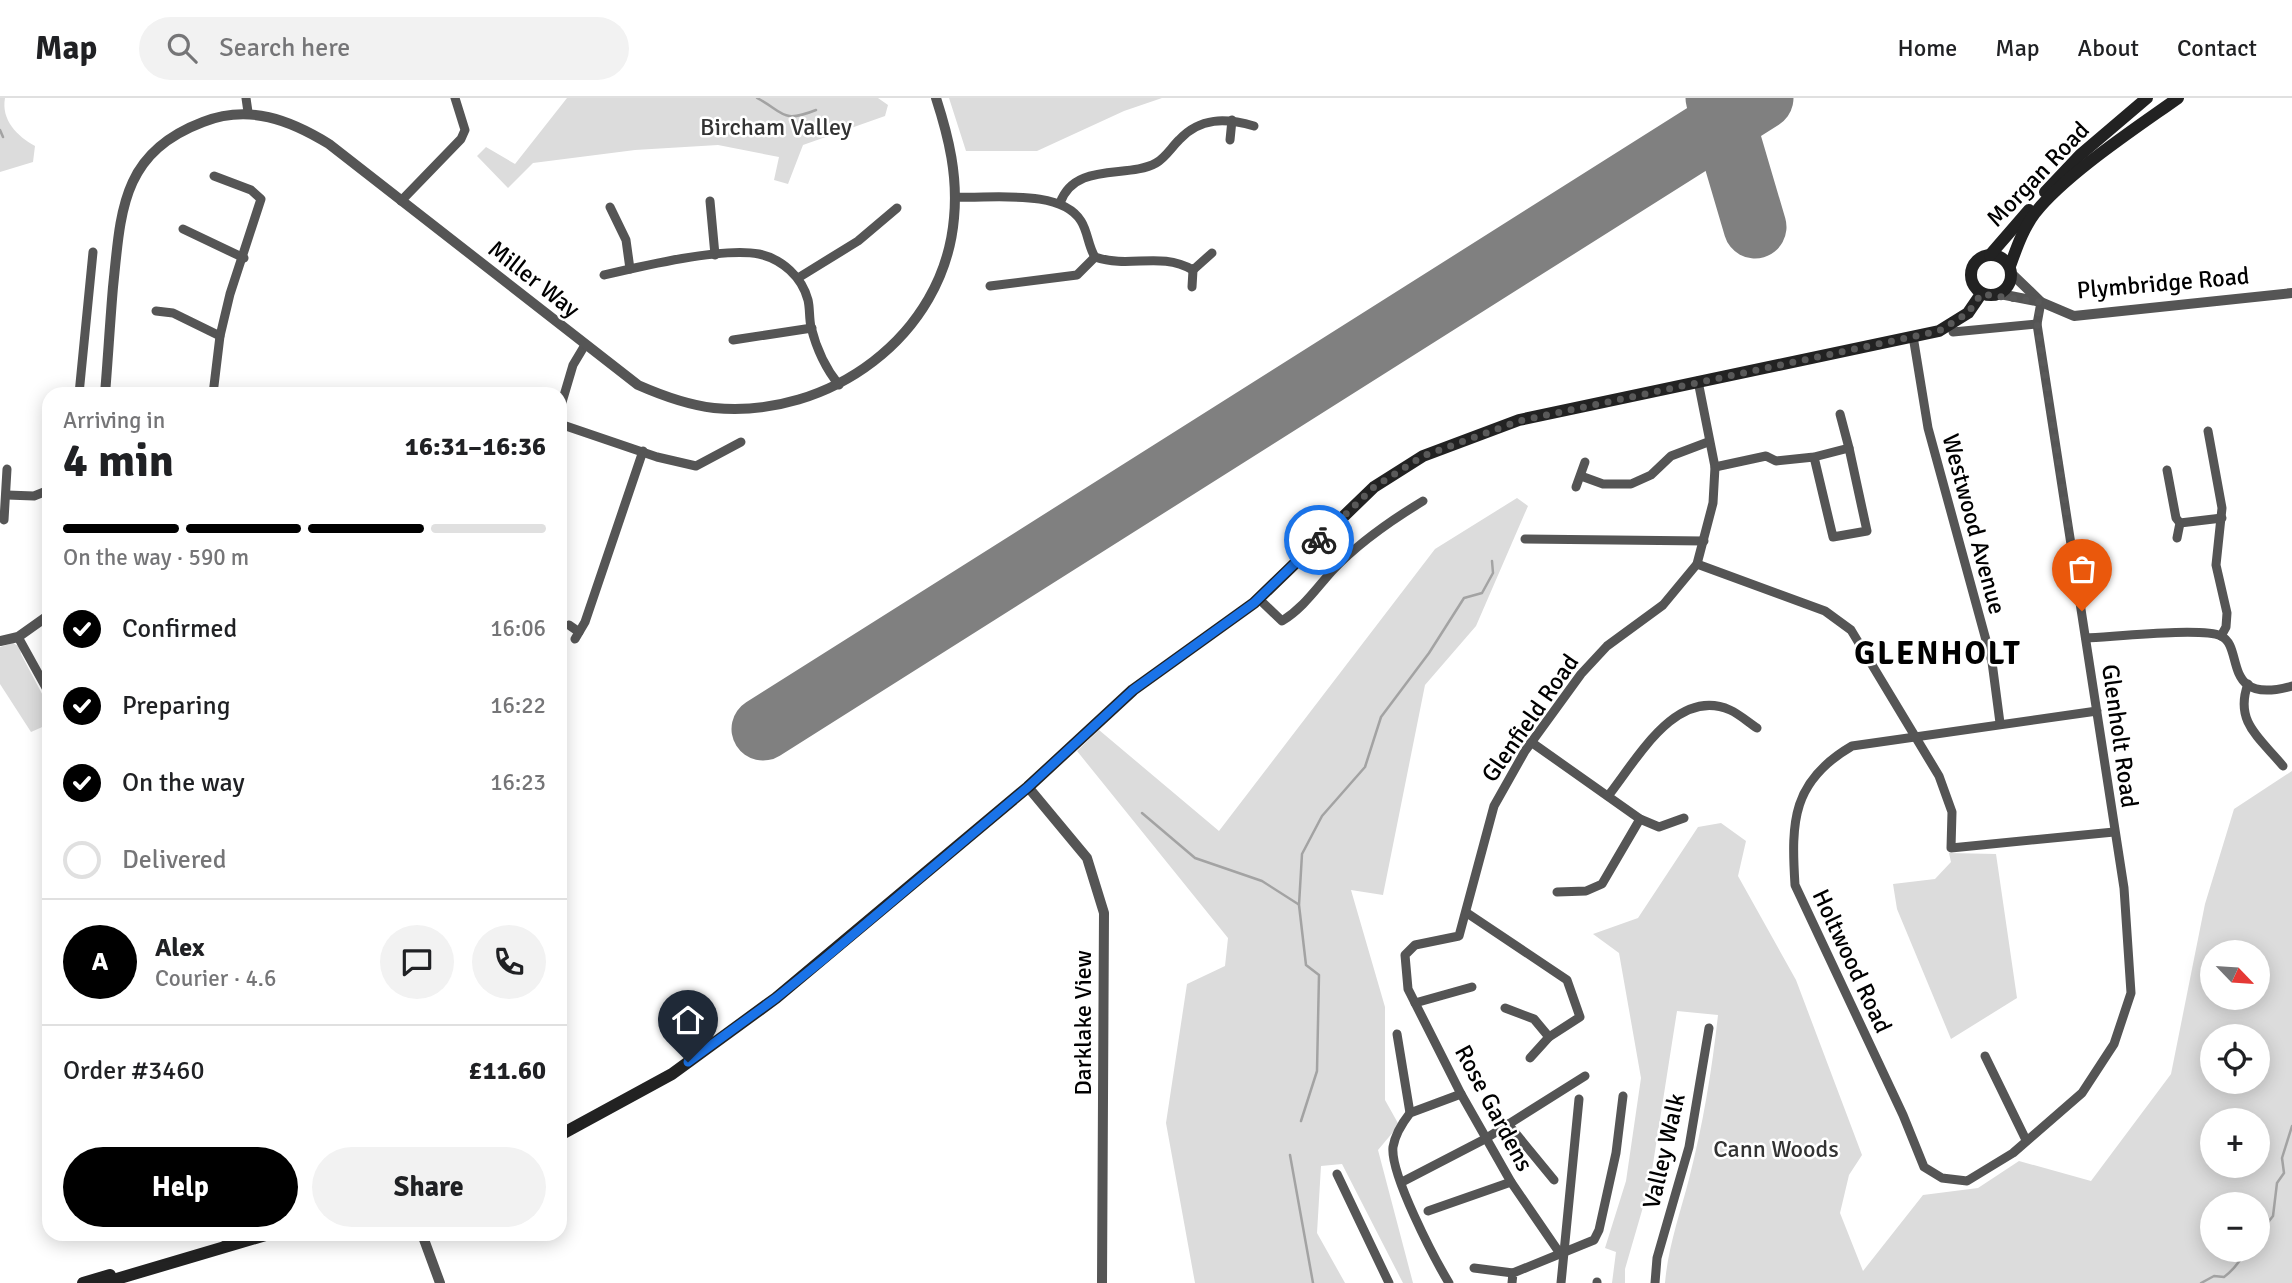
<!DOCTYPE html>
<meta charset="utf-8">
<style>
body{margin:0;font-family:Signika,sans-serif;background:#f2f2f2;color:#202124;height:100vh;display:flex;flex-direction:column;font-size:26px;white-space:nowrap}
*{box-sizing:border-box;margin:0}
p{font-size:23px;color:#757577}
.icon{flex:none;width:38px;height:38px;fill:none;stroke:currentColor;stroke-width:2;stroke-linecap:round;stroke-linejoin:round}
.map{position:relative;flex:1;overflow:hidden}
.panel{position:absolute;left:42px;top:289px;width:525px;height:854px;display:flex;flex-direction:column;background:#fff;border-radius:21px;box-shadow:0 4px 18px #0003}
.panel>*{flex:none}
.needle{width:46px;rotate:115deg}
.buttons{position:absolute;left:2200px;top:842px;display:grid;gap:14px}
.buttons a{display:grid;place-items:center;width:70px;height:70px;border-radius:50%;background:#fff;box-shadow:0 4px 18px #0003;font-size:35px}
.pin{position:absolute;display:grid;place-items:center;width:60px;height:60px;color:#fff;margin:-72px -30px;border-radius:50% 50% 50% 0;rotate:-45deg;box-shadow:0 0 7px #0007}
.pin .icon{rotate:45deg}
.courier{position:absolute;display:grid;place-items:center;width:70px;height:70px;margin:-35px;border:5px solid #1a73e8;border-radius:50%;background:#fff;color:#222;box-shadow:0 2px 9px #0007}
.summary em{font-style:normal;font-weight:700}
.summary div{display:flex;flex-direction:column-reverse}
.summary{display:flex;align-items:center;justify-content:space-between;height:119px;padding:0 21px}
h1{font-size:46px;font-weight:700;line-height:52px}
.bar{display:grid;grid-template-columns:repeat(4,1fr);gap:10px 7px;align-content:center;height:84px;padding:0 21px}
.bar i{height:9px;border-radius:5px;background:#e0e0e0}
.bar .selected{background:#000}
.bar p{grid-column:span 4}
.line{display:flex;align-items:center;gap:18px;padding:0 21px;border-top:2px solid #e0e0e0}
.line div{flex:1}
.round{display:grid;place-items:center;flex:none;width:74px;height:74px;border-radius:37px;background:#f2f2f2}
ol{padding:0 21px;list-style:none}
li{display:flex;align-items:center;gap:21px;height:77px}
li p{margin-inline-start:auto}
li .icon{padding:7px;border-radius:50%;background:#000;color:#fff;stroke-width:4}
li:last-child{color:#757577}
li i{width:38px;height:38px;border:4px solid #e0e0e0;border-radius:50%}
.button{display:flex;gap:14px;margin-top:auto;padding:14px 21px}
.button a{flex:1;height:80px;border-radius:42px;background:#000;color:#fff;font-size:28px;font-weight:700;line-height:80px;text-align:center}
.button a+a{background:#f2f2f2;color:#202124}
header{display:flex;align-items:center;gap:42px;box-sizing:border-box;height:98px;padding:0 35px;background:#fff;border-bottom:2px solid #e0e0e0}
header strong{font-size:33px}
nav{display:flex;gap:38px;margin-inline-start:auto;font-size:24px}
.search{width:490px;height:63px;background:#f2f2f2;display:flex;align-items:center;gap:18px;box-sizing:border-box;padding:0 24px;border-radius:38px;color:#757577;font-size:26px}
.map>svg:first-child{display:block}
.green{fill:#dcdcdc;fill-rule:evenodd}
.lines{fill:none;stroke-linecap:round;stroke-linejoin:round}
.stream{stroke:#a3a3a3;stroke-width:2.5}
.runway{stroke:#808080;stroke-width:63}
.minor{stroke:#555;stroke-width:9}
.tertiary{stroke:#555;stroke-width:10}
.secondary{stroke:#222;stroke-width:12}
.done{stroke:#595959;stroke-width:7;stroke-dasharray:0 12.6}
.route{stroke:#1a73e8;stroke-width:9}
.labels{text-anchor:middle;stroke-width:5;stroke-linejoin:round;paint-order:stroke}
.park-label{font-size:24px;fill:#333;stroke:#fff}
.street-label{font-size:24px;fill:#000;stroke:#fff}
.district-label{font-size:32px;font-weight:bold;letter-spacing:2px;fill:#000;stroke:#fff}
</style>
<header>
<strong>Map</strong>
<div class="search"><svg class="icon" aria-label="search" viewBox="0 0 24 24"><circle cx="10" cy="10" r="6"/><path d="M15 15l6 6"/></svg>Search here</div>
<nav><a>Home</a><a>Map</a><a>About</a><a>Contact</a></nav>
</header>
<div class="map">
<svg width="2292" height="1185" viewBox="0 0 2292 1185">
<rect width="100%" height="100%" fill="#fff"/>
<g class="green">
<path d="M0,0H5C1,22 17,38 35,48L33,64L0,74Z"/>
<polygon points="567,0 878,0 888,7 885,18 803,47 788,86 774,82 779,59 718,47 635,52 533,65 508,90 477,58 486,49 515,66"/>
<polygon points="949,0 1162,0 1124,13 1037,53 966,53"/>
<polygon points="1517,400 1528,408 1476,528 1425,587 1383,797 1351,792 1385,909 1385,1002 1399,1027 1378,1052 1413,1185 1403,1185 1342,1066 1321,1068 1317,1135 1345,1185 1195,1185 1166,1025 1187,886 1225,868 1228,840 1077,653 1099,632 1219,733 1435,451"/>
<polygon points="13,545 20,549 21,556 49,609 49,626 31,634 0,586 0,549"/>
<path d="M2292,673V1185H1665C1668,1149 1680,1116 1689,1081C1703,1027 1712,972 1718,917L1677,913L1650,1085L1625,1171V1185H1612L1616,1154L1605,1150L1626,1083L1641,980L1619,855L1593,836L1638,820L1698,729L1721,725L1746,743L1738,778L1796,882L1862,1057L1849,1077L1840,1115L1863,1173L1923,1097L1978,1090L2019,1063L2091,1083L2171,976L2205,806L2234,711ZM2212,854H2258V900H2212ZM2212,938H2258V984H2212ZM2212,1022H2258V1068H2212ZM2212,1106H2258V1152H2212Z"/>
<polygon points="1949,755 1996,756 2017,900 1951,941 1897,811 1893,786 1935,781 1951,764"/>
</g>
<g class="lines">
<g class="stream">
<path d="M757,0C784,14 781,26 816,12"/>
<polyline points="0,32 3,39"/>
<polyline points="1142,715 1195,760 1262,783 1298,806"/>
<polyline points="1301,1023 1317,973 1319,877 1306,867 1299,807 1302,756 1322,718 1365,669 1381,619 1429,555 1464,500 1482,495 1493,475 1492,463"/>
<polyline points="1290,1057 1313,1185"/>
<polyline points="2258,1137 2273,1118 2277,1085 2284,1075 2282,1060 2292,1028"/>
<path d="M2201,1185L2214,1178L2224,1179C2238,1169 2238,1161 2250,1152"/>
</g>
<g class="runway">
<polyline points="1717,0 1755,129"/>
<polyline points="763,631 1762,0"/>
</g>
<g class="minor">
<polyline points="246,0 248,14"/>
<polyline points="1230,42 1232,22"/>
<path d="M956,99C990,101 1061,90 1081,123C1088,134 1088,148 1095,159C1131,171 1159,153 1193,172L1212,155"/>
<polyline points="401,103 461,41 465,32 455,0"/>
<polyline points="710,103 715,157"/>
<path d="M1060,105C1075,63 1128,81 1156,65C1165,60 1171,50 1179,42C1200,19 1226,20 1254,28"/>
<polyline points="610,109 626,142 630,171"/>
<polyline points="183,131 244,160"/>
<path d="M604,177C642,168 722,149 759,156C782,161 802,179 808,202C810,210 809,220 811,229C816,249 826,271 839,287"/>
<polyline points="798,180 858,143 897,110"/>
<polyline points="990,188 1077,177 1095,159"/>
<polyline points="1192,189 1193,172"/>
<path d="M2041,204L2037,226L2124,790L2131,895L2114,946L2082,995L2013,1055L1967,1083L1942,1080L1924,1069L1903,1017L1795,787C1791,723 1792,683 1852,648L2097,613"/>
<polyline points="156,213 173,215 220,238"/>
<polyline points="1953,234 2037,226"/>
<polyline points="1913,238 1928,330 1992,564 2000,625"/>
<polyline points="733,242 812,230"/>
<polyline points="79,296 93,154"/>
<polyline points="213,296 220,238 230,196 261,101 251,92 214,78"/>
<polyline points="560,311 573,267 585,247"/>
<polyline points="1840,316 1849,350"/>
<polyline points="560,326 657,359 696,368 741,344"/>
<polyline points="2208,333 2222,410 2216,467 2227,515 2226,529 2221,538"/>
<polyline points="1715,369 1766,358 1776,363 1814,359 1849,350 1867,433 1833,439 1814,359"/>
<polyline points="2167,372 2176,420 2180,425 2177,440"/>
<polyline points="1581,378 1603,386 1631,386 1651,377 1671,358 1708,344"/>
<polyline points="1576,389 1585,364"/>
<polyline points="7,397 34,398 49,392"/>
<polyline points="4,422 7,371"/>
<polyline points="2180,425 2222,420"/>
<polyline points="1525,441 1704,443"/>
<polyline points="1697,466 1825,513 1851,532 1939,678 1952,714 1951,750 2114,734"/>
<path d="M1259,501L1282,523C1303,510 1315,492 1332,473C1358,445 1390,423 1423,403"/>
<polyline points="569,527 579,534"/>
<polyline points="18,539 49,595"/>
<path d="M2086,540C2112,539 2202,529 2221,538C2245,549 2220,608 2292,588"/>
<polyline points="575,541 585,524 643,353"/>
<path d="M2248,586C2234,624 2260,640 2283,668"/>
<polyline points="1531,644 1640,721 1659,729 1684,720"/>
<path d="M1608,698C1636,663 1676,588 1730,612C1739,616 1748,624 1757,630"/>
<polyline points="1557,794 1586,793 1602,786 1640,721"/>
<polyline points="1467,815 1567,882 1580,919 1549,939 1530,960"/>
<polyline points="1415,905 1472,889"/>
<polyline points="1505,910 1534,921 1549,939"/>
<polyline points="1397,936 1410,1015"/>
<polyline points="1985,958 2026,1042"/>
<polyline points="1508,1026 1554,1082"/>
<polyline points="1337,1076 1389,1185"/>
<polyline points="1402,1084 1485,1041 1585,978"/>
<polyline points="1428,1113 1511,1084"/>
<polyline points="224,1136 228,1148"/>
<polyline points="1561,1157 1511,1084 1461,996 1408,891 1405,857 1415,847 1459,838 1494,708 1525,653 1581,576 1607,548 1663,507 1697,466 1713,405 1715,369 1698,283"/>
<polyline points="1474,1170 1513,1175"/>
<path d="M1449,1185C1434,1160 1390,1076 1393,1049C1395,1037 1403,1024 1410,1015L1461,996"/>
<polyline points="1512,1185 1513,1175 1594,1142 1599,1132 1616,1055 1623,998"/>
<polyline points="1561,1185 1579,1001"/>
<polyline points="1597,1185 1597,1184"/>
<polyline points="1655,1185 1657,1160 1689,1049 1709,930"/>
</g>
<g class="tertiary">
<polyline points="2012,176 2040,203"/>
<polyline points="2000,196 2041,204 2074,218 2292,195"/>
<path d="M105,296C108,260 110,224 113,189C121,113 121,55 203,24C249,6 290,22 329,46L638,287C663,298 688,307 714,310C829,321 944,238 954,120C958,78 949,40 936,0"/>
<polyline points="0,543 18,539 49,517"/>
<polyline points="1028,689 1087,760 1104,815 1102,1185"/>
<polyline points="422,1136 440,1185"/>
</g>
<g class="secondary">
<polyline points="2045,94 2080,57 2147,0"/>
<circle cx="1991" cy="177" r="20"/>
<polyline points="1990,157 2029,112"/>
<path d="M2010,168C2017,149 2023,131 2035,115C2066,76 2136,30 2178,0"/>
<polyline points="560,1037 672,976 776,900 1028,689 1133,592 1254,505 1374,389 1423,358 1519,322 1939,233 1968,215 1981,196"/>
<polyline points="83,1185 110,1177"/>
<polyline points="103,1185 269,1136"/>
</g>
</g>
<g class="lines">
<polyline class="done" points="1319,442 1374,389 1423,358 1519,323 1939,233 1968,215 1981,196 2040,204 2037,226 2082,513"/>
<polyline class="route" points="688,964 776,900 824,861 1028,689 1133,592 1254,505 1319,442"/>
</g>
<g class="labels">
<g class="park-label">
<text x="776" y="37">Bircham Valley</text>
<text x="1776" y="1059">Cann Woods</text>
</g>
<g class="street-label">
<text transform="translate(2038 76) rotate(-46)" y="8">Morgan Road</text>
<text transform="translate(534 181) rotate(38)" y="8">Miller Way</text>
<text transform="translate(2163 185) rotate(-5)" y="8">Plymbridge Road</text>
<text transform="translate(1974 426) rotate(75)" y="8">Westwood Avenue</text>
<text transform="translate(1530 620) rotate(-55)" y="8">Glenfield Road</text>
<text transform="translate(2120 638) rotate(82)" y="8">Glenholt Road</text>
<text transform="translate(1852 863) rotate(65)" y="8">Holtwood Road</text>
<text transform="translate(1083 925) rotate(-90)" y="8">Darklake View</text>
<text transform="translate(1494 1010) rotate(62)" y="8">Rose Gardens</text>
<text transform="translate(1664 1053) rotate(-77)" y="8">Valley Walk</text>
</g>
<g class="district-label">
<text x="1938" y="566">GLENHOLT</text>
</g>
</g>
</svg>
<div class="buttons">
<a><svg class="needle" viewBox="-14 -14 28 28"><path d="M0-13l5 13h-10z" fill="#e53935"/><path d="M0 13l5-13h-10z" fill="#757577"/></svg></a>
<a><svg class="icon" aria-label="locate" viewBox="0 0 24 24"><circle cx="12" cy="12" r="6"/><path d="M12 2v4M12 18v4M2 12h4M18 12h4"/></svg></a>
<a>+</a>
<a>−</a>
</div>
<div class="pin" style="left:2082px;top:513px;background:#ea580c"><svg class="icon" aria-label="bag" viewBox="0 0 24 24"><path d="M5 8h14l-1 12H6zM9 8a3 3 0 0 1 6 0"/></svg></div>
<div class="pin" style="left:688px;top:964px;background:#1f2937"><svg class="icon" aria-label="home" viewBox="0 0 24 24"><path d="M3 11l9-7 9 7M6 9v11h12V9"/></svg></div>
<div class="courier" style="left:1319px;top:442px"><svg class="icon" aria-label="bike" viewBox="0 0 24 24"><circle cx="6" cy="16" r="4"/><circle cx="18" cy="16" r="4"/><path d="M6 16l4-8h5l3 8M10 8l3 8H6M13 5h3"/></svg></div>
<section class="panel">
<div class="summary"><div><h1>4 min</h1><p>Arriving in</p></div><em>16:31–16:36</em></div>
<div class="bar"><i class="selected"></i><i class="selected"></i><i class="selected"></i><i></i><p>On the way · 590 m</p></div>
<ol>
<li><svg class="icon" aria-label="check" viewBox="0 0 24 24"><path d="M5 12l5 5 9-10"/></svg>Confirmed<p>16:06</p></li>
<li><svg class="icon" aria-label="check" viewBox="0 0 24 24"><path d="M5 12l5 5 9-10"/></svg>Preparing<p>16:22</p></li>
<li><svg class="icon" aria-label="check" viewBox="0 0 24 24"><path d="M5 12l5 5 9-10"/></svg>On the way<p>16:23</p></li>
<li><i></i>Delivered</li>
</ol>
<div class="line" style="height:126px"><b class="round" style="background:#000;color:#fff">A</b><div><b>Alex</b><p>Courier · 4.6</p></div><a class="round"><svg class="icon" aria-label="chat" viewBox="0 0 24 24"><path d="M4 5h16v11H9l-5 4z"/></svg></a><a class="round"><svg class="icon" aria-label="phone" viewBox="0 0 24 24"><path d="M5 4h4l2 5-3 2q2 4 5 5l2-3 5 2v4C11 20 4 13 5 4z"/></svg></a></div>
<div class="line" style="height:91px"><div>Order #3460</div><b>£11.60</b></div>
<div class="button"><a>Help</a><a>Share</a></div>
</section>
</div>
